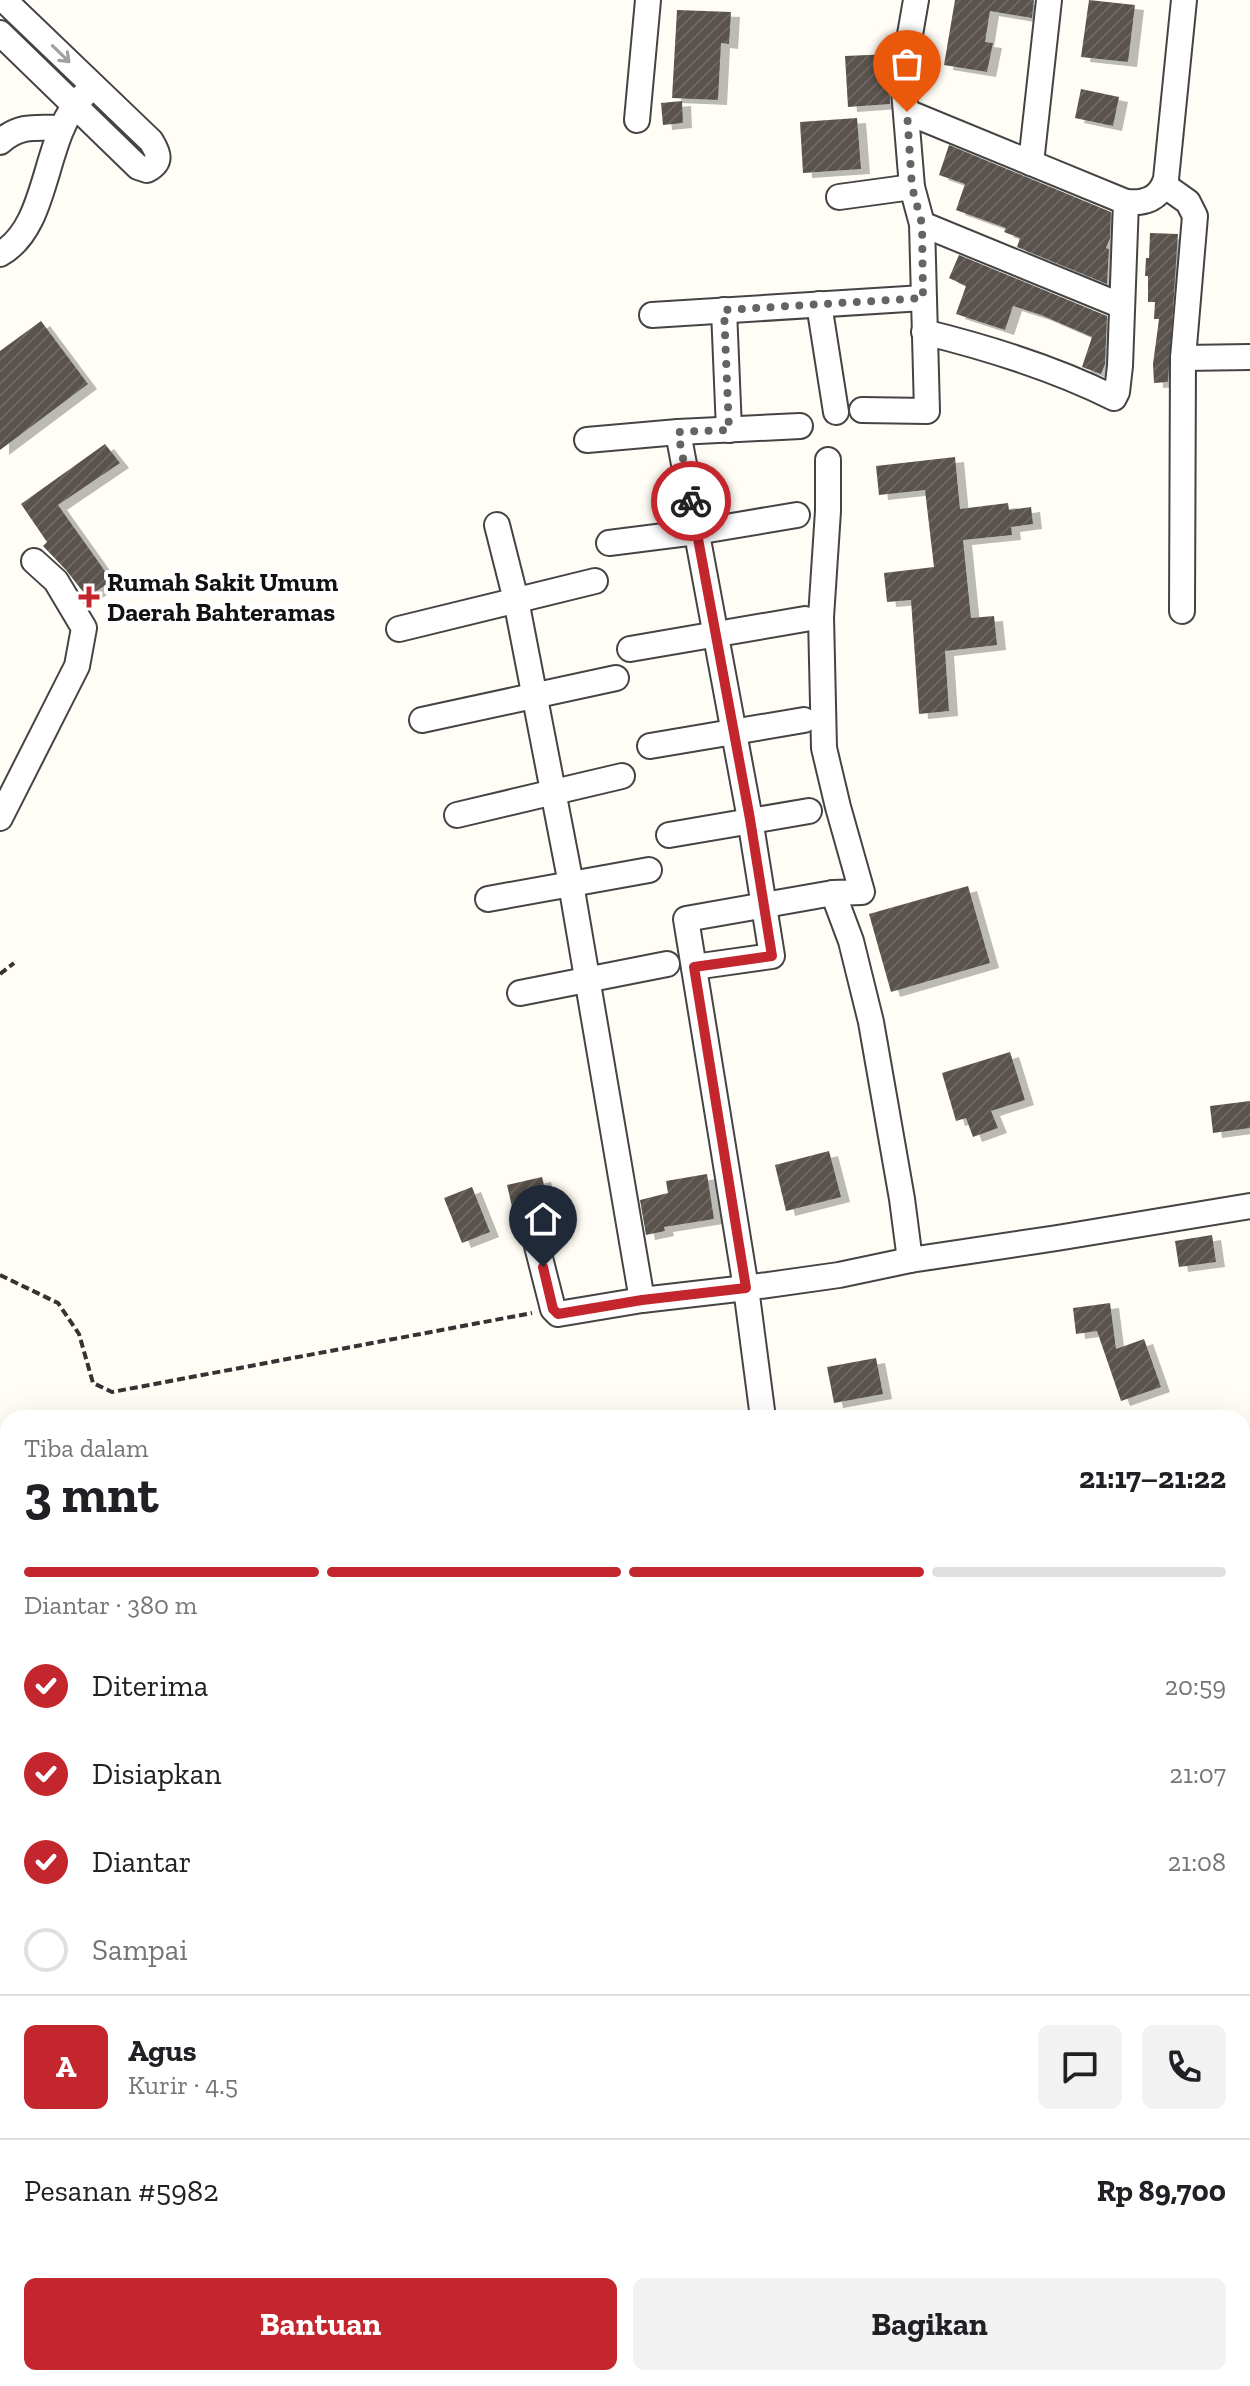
<!DOCTYPE html>
<html lang="id">
<meta charset="utf-8">
<style>
body{margin:0;font-family:"Zilla Slab",serif;background:#f2f2f2;color:#202124;height:100vh;display:flex;flex-direction:column;font-size:30px;white-space:nowrap}
*{box-sizing:border-box;margin:0}
p{font-size:26px;color:#757577}
.icon{flex:none;width:44px;height:44px;fill:none;stroke:currentColor;stroke-width:2;stroke-linecap:round;stroke-linejoin:round}
.map{position:relative;flex:1;overflow:hidden}
.details{position:absolute;left:0px;top:1410px;width:1250px;height:976px;display:flex;flex-direction:column;background:#fff;border-radius:24px 24px 0 0;box-shadow:0 8px 32px #0002}
.details>*{flex:none}
.pin{position:absolute;display:grid;place-items:center;width:68px;height:68px;color:#fff;margin:-82px -34px;border-radius:50% 50% 50% 0;rotate:-45deg;box-shadow:0 0 8px #0007}
.pin .icon{rotate:45deg}
.courier{position:absolute;display:grid;place-items:center;width:80px;height:80px;margin:-40px;border:6px solid #c4262e;border-radius:50%;background:#fff;color:#222;box-shadow:0 2px 10px #0007}
.overview em{font-style:normal;font-weight:700}
.overview div{display:flex;flex-direction:column-reverse}
.overview{display:flex;align-items:center;justify-content:space-between;height:136px;padding:0 24px}
h1{font-size:52px;font-weight:700;line-height:60px}
.bar{display:grid;grid-template-columns:repeat(4,1fr);gap:12px 8px;align-content:center;height:96px;padding:0 24px}
.bar i{height:10px;border-radius:6px;background:#e0e0e0}
.bar .active{background:#c4262e}
.bar p{grid-column:span 4}
.line{display:flex;align-items:center;gap:20px;padding:0 24px;border-top:2px solid #e0e0e0}
.line div{flex:1}
.round{display:grid;place-items:center;flex:none;width:84px;height:84px;border-radius:12px;background:#f2f2f2}
ol{padding:0 24px;list-style:none}
li{display:flex;align-items:center;gap:24px;height:88px}
li p{margin-inline-start:auto}
li .icon{padding:8px;border-radius:50%;background:#c4262e;color:#fff;stroke-width:4}
li:last-child{color:#757577}
li i{width:44px;height:44px;border:4px solid #e0e0e0;border-radius:50%}
.action{display:flex;gap:16px;margin-top:auto;padding:16px 24px}
.action a{flex:1;height:92px;border-radius:12px;background:#c4262e;color:#fff;font-size:32px;font-weight:700;line-height:92px;text-align:center}
.action a+a{background:#f2f2f2;color:#202124}
.map>svg:first-child{display:block}
.building{fill:url(#building-hatch);filter:url(#shadow)}
.lines{fill:none;stroke-linecap:round;stroke-linejoin:round}
.minor-casing{stroke:#444;stroke-width:28}
.path{stroke:#333;stroke-width:4;stroke-dasharray:8 4;stroke-linecap:butt}
.minor{stroke:#fff;stroke-width:24}
.oneway{stroke:#a0a0a0}
.done{stroke:#646461;stroke-width:8;stroke-dasharray:0 14.4}
.route{stroke:#c4262e;stroke-width:10}
.poi-dot{fill:#c4262e;stroke:#fff;stroke-width:3}
.labels{text-anchor:middle;stroke-width:8;stroke-linejoin:round;paint-order:stroke}
.poi-label{font-size:26px;font-weight:bold;fill:#111;stroke:#fff;text-anchor:start}
</style>
<div class="map">
<svg width="1250" height="2386" viewBox="0 0 1250 2386">
<defs>
<pattern id="building-hatch" width="6" height="6" patternUnits="userSpaceOnUse" patternTransform="scale(2)"><rect width="6" height="6" fill="#5a524d"/><path d="M-1 1l2-2M0 6l6-6M5 7l2-2" fill="none" stroke="#6d6662"/></pattern>
<filter id="shadow"><feDropShadow dx="9" dy="5" stdDeviation="0" flood-color="#0004"/></filter>
</defs>
<rect width="100%" height="100%" fill="#fffdf5"/>
<g class="building">
<polygon points="955,0 1034,0 1032,18 990,11 985,42 993,43 987,72 944,65"/>
<polygon points="1089,0 1135,5 1128,62 1081,57"/>
<polygon points="677,10 731,12 729,44 721,43 718,100 672,98"/>
<polygon points="891,54 889,69 890,104 848,107 845,56"/>
<polygon points="1081,89 1119,97 1113,126 1075,118"/>
<polygon points="682,101 683,123 663,125 661,103"/>
<polygon points="857,118 861,169 803,173 800,122"/>
<polygon points="949,145 1111,212 1110,238 1106,248 1109,249 1107,284 1017,247 1020,238 1004,232 1006,228 956,210 965,184 939,175"/>
<polygon points="1150,233 1178,234 1168,382 1154,383 1153,364 1159,319 1154,319 1155,302 1148,302 1148,276 1145,276 1146,258 1149,258"/>
<polygon points="959,255 1107,316 1105,364 1101,374 1082,367 1092,337 1041,315 1013,306 1005,330 956,314 966,286 949,278"/>
<polygon points="41,321 88,384 0,450 0,351"/>
<polygon points="105,444 120,463 58,505 112,581 87,597 66,570 43,546 47,542 21,504"/>
<polygon points="955,457 960,509 1008,503 1009,510 1031,507 1033,524 1011,527 1012,535 963,540 971,618 994,616 997,645 945,651 949,711 919,714 911,600 887,602 884,573 934,567 925,490 879,495 876,466"/>
<polygon points="968,886 990,963 891,992 869,914"/>
<polygon points="1010,1052 1025,1100 991,1111 998,1128 973,1137 966,1118 956,1121 942,1073"/>
<polygon points="1250,1101 1250,1128 1213,1133 1210,1106"/>
<polygon points="829,1151 841,1197 786,1211 775,1165"/>
<polygon points="707,1174 714,1219 664,1227 665,1231 646,1235 640,1200 668,1193 666,1181"/>
<polygon points="542,1177 555,1228 534,1231 519,1237 507,1185"/>
<polygon points="472,1187 490,1232 462,1243 444,1198"/>
<polygon points="1212,1235 1216,1262 1179,1267 1175,1241"/>
<polygon points="1110,1303 1116,1349 1144,1339 1161,1387 1121,1401 1097,1331 1076,1334 1073,1308"/>
<polygon points="876,1358 883,1394 834,1403 827,1367"/>
</g>
<g class="lines">
<defs>
<g id="minor">
<path d="M0,33L138,167L147,170C162,162 159,154 151,141L4,0"/>
<path d="M907,112L1126,202C1146,204 1160,198 1166,179L1184,0"/>
<polyline points="637,120 648,0"/>
<path d="M0,142C20,124 37,128 62,128"/>
<polyline points="1031,163 1049,0"/>
<polyline points="1164,185 1188,202 1195,216 1183,358 1182,611"/>
<polyline points="839,197 912,187"/>
<polyline points="922,224 1122,306"/>
<path d="M0,254C51,226 42,135 83,96"/>
<polyline points="819,304 836,412"/>
<polyline points="724,310 729,430"/>
<polyline points="652,315 923,298"/>
<path d="M924,332C989,348 1054,368 1114,398L1117,392L1120,366L1126,202"/>
<polyline points="1183,358 1250,357"/>
<polyline points="862,410 927,411 922,224 912,187 904,90 904,69 916,0"/>
<polyline points="678,432 750,819 772,956 694,967"/>
<polyline points="587,440 678,432 800,426"/>
<polyline points="828,460 828,511 821,617 824,748 838,807 862,892 833,893 851,941 871,1022 902,1199 910,1260"/>
<polyline points="497,525 516,600 571,884 642,1300"/>
<polyline points="609,543 696,532 797,515"/>
<polyline points="399,629 595,581"/>
<polyline points="630,649 805,619"/>
<polyline points="422,720 616,678"/>
<polyline points="650,746 804,720"/>
<polyline points="457,815 622,776"/>
<polyline points="0,818 77,666 84,628 56,581 34,561"/>
<polyline points="669,835 809,811"/>
<polyline points="488,899 649,870"/>
<polyline points="520,993 667,964"/>
<polyline points="537,1246 553,1309 558,1314 642,1300 746,1288 686,919 833,893"/>
<polyline points="763,1418 746,1288 839,1275 910,1260 1057,1238 1250,1206"/>
<polyline points="1242,1602 1250,1601"/>
<polyline points="0,1719 8,1721"/>
<polyline points="1242,2141 1250,2138"/>
<polyline points="0,2251 8,2252"/>
<polyline points="0,2275 8,2285"/>
<polyline points="1242,2322 1250,2320"/>
<polyline points="93,2378 101,2386"/>
<polyline points="430,2378 431,2386"/>
<polyline points="521,2378 522,2386"/>
<polyline points="608,2378 608,2386"/>
<polyline points="153,2386 163,2378"/>
</g>
</defs>
<use href="#minor" class="minor-casing"/>
<g class="path">
<polyline points="0,974 14,963"/>
<polyline points="0,1275 58,1303 79,1334 93,1383 112,1392 532,1313"/>
</g>
<use href="#minor" class="minor"/>
</g>
<defs><path id="oneway-shaft" d="M-6 0H5M1.5-3L5.5 0L1.5 3" fill="none" stroke-width="1.6" stroke-linecap="round" stroke-linejoin="round" transform="scale(2)"/></defs>
<use class="oneway" href="#oneway-shaft" transform="translate(61 54) rotate(44)"/>
<g class="lines">
<polyline class="done" points="691,501 678,432 729,430 724,310 923,298 922,224 912,187 907,112"/>
<polyline class="route" points="543,1267 553,1309 558,1314 642,1300 746,1288 694,967 772,956 750,819 691,501"/>
</g>
<path class="poi-dot" d="M85 585h8v8h8v8h-8v8h-8v-8h-8v-8h8z"/>
<g class="labels">
<g class="poi-label">
<text x="107" y="591">Rumah Sakit Umum<tspan x="107" dy="30">Daerah Bahteramas</tspan></text>
</g>
</g>
</svg>
<div class="pin" style="left:907px;top:112px;background:#ea580c"><svg class="icon" aria-label="bag" viewBox="0 0 24 24"><path d="M5 8h14l-1 12H6zM9 8a3 3 0 0 1 6 0"/></svg></div>
<div class="pin" style="left:543px;top:1267px;background:#1f2937"><svg class="icon" aria-label="home" viewBox="0 0 24 24"><path d="M3 11l9-7 9 7M6 9v11h12V9"/></svg></div>
<div class="courier" style="left:691px;top:501px"><svg class="icon" aria-label="bike" viewBox="0 0 24 24"><circle cx="6" cy="16" r="4"/><circle cx="18" cy="16" r="4"/><path d="M6 16l4-8h5l3 8M10 8l3 8H6M13 5h3"/></svg></div>
<section class="details">
<div class="overview"><div><h1>3 mnt</h1><p>Tiba dalam</p></div><em>21:17–21:22</em></div>
<div class="bar"><i class="active"></i><i class="active"></i><i class="active"></i><i></i><p>Diantar · 380 m</p></div>
<ol>
<li><svg class="icon" aria-label="check" viewBox="0 0 24 24"><path d="M5 12l5 5 9-10"/></svg>Diterima<p>20:59</p></li>
<li><svg class="icon" aria-label="check" viewBox="0 0 24 24"><path d="M5 12l5 5 9-10"/></svg>Disiapkan<p>21:07</p></li>
<li><svg class="icon" aria-label="check" viewBox="0 0 24 24"><path d="M5 12l5 5 9-10"/></svg>Diantar<p>21:08</p></li>
<li><i></i>Sampai</li>
</ol>
<div class="line" style="height:144px"><b class="round" style="background:#c4262e;color:#fff">A</b><div><b>Agus</b><p>Kurir · 4.5</p></div><a class="round"><svg class="icon" aria-label="chat" viewBox="0 0 24 24"><path d="M4 5h16v11H9l-5 4z"/></svg></a><a class="round"><svg class="icon" aria-label="phone" viewBox="0 0 24 24"><path d="M5 4h4l2 5-3 2q2 4 5 5l2-3 5 2v4C11 20 4 13 5 4z"/></svg></a></div>
<div class="line" style="height:104px"><div>Pesanan #5982</div><b>Rp 89,700</b></div>
<div class="action"><a>Bantuan</a><a>Bagikan</a></div>
</section>
</div>
